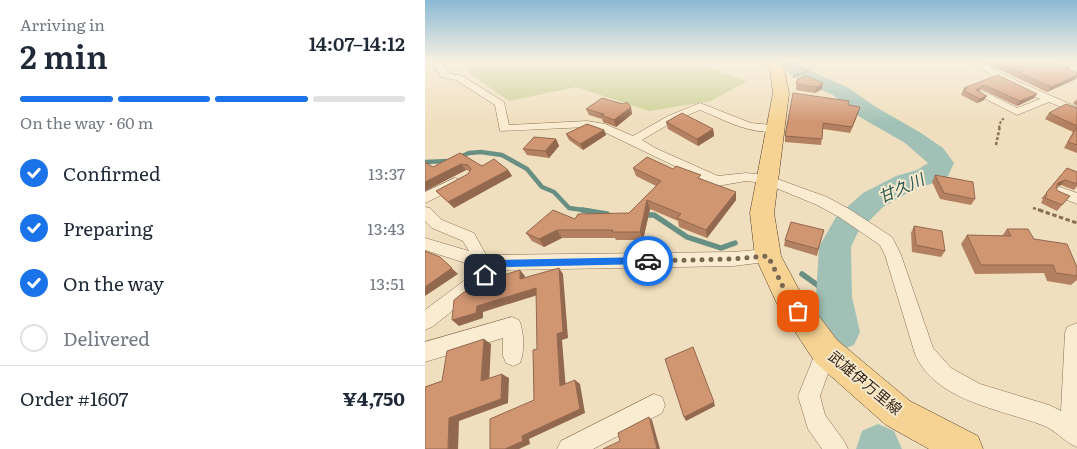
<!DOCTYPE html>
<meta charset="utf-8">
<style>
body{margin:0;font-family:Literata,"Noto Sans JP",serif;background:#f6f6f7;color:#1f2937;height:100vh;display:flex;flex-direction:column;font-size:19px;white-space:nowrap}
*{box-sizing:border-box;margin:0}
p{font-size:16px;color:#747a83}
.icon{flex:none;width:28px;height:28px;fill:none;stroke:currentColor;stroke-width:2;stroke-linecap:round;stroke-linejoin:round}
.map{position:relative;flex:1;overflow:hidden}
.drawer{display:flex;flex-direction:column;background:#fff;width:425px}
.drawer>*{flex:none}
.pin{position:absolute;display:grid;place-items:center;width:42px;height:42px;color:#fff;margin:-21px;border-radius:10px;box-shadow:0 2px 8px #0006}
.courier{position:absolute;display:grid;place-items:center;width:50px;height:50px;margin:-25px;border:4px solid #1a73e8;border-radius:50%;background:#fff;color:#222;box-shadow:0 1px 6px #0007}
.headline em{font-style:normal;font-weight:600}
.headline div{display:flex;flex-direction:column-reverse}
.headline{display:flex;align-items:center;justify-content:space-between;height:85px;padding:0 20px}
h1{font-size:32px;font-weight:600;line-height:38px}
.bar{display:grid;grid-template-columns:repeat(4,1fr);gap:8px 5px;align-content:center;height:60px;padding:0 20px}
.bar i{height:6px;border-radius:4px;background:#e0e1e3}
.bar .current{background:#1a73e8}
.bar p{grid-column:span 4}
.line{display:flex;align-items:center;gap:12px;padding:0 20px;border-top:1px solid #e0e1e3}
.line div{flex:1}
ol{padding:0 20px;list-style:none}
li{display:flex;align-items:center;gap:15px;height:55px}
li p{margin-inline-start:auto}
li .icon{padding:5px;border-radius:50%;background:#1a73e8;color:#fff;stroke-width:4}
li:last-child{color:#747a83}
li i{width:28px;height:28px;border:2px solid #e0e1e3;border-radius:50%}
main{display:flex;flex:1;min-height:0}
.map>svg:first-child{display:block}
.green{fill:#c9ce91}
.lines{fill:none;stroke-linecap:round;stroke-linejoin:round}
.stream-far1{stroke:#688f84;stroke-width:4.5}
.stream{stroke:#688f84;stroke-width:5.5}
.river{fill:#a1c1b6;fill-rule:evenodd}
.street-casing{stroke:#896f56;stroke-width:1}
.primary-casing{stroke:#563d2b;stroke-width:1}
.path-far2{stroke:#896f56;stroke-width:2;stroke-dasharray:2.5 2;stroke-linecap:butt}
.path-far1{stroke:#896f56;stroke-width:2.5;stroke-dasharray:3 2;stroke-linecap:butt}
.path{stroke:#896f56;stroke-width:3;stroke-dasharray:4.5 2.5;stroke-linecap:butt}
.street{fill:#faecd1;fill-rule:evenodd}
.primary{fill:#f6d393;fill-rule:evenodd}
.wall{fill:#b38061}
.shaded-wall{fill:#92684f}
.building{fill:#d09571;stroke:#92684f}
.route{fill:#1a73e8}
.done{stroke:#786854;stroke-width:5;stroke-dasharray:0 9}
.labels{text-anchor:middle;stroke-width:4;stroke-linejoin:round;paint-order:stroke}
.street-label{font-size:15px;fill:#37281b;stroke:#f7e9cd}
.water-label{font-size:16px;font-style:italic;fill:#2a5853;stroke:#f7e9cd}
</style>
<main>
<section class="drawer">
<div class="headline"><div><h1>2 min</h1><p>Arriving in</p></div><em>14:07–14:12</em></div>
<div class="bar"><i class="current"></i><i class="current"></i><i class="current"></i><i></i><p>On the way · 60 m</p></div>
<ol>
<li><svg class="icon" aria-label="check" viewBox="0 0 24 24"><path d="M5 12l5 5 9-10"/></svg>Confirmed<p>13:37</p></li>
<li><svg class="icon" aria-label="check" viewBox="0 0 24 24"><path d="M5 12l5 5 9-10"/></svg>Preparing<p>13:43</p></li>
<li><svg class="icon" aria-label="check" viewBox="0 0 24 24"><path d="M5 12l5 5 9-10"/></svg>On the way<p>13:51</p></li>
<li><i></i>Delivered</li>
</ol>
<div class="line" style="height:65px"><div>Order #1607</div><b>¥4,750</b></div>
</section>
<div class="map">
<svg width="652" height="449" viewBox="0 0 652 449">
<rect width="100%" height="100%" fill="#f0dfbe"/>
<polygon class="green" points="53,61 275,61 275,64 322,81 286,101 224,111 151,87 84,101 43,72"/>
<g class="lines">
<g class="stream-far1">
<polyline points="35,157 44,153 56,152 77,155 102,169 117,187 129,192 144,208 165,211"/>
<polyline points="0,162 24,161"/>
</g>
<g class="stream">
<polyline points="157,210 182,214"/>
<polyline points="218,215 229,215 262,237 296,248 310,243"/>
<polyline points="377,274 409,297"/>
</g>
<g class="river">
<polygon points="351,61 371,61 386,71 422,87 451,107 496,133 518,148 529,163 523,176 509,183 490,189 458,207 433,232 426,247 427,297 435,332 429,345 416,350 403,345 397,332 391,297 394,247 399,238 411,217 438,193 471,176 492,170 503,163 480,143 435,117 408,95 372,79"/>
<polygon points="453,424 469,431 477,449 431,449 437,431"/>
</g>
<defs>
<g id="street">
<path d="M7,61H16L23,73L37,76L79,102L84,125L162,121L180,124L208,136L243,116L275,103L326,123L356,126L358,128L356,130C328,137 300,120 275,110L251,120L217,140L230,148L293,176L321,173L341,175L402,197L424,209L467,237L476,255L508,348L526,368L555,384L624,405L636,411L640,333L642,327L652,323V447C639,442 631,430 617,425C575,409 510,401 490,354L460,255L455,245L414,217L392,205L339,183L321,181L292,186L287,184L173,129L162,127L75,131L70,105L31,80L16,77Z"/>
<polygon points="543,61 553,61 592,81 652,107 652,114 624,102 592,115 551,94 556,91 560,92 592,108 615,99 584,85"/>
<polygon points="30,178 35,180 37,183 35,186 0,203 0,192"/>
<polygon points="635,187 652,193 652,204 630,195 628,192 630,189"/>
<polygon points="0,207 5,208 17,220 49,233 61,255 308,252 343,249 349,251 351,256 349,261 308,266 78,270 7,327 0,330 0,310 56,268 0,250 0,238 44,251 38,241 7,228 0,221"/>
<path d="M87,317L94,320C99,331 100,351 95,363L88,366L81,363L78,356V338L0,362V342Z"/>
<polygon points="401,341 408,344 411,351 395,396 400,415 419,441 423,449 397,449 383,429 373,396 394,344"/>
<polygon points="229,394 237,397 240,405 237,413 168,449 132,449 136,441"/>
</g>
<polygon id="primary" points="340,61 354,61 359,70 364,93 349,213 356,256 373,288 412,340 485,401 553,436 558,449 504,449 461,425 390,362 353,306 330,256 325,213 348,93 345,70"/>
</defs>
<use href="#street" class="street-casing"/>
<use href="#primary" class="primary-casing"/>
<g class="path-far2">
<polyline points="428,61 439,61"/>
<polyline points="368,77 380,72 392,61"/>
<polyline points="574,128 576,120 580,118"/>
</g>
<g class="path-far1">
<polyline points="571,145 575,126"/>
<polyline points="608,208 618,211"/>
</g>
<polyline class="path" points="614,210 652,223"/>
<use href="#street" class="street"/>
<use href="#primary" class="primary"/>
</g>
<g class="wall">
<polygon points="557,61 626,61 645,68 643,69 651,79 622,92"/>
<polygon points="573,75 609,98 592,106 556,89 554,91 559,100 552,103 536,95 539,88"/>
<polygon points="372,80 397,89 390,93 371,90"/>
<polygon points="652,99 652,106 648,103"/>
<polygon points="424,101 423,105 435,107 425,133 398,129 396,145 360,142 360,136"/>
<polygon points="652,108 652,153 639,148 648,132 620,119 624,113"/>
<polygon points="161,109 207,114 191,127 178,122 177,119 164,115"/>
<polygon points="241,122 288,129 289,136 273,146 243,129"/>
<polygon points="179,130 181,135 158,150 144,140 141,134"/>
<polygon points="131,139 134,146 124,158 102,155 98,149"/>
<polygon points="35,153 57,166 83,170 87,176 29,208 11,191 43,174 45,171 41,170 0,191 0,162 8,167"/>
<polygon points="208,168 248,169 311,192 311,200 282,238 254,227 253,221 225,209 218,240 191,240 190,238 137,238 119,247 107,241 101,233 150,219 204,213 231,186 211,176"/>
<polygon points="642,168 652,172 652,186 649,190 636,185 631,187 637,205 632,211 616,203 618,199 616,199"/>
<polygon points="510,175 550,199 546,205 515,199 507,182"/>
<polygon points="489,226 520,251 516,257 487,252 486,233"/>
<polygon points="582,229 609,239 652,267 652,280 646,285 622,281 619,273 550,274 536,244 542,235 577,236"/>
<polygon points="397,237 392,256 359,246 360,240"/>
</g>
<g class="shaded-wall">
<polygon points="652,75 652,77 651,79 622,92 626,87"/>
<polygon points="398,83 397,89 390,93 391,87"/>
<polygon points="559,85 556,89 549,95 551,90"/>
<polygon points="612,94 609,98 592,106 595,101"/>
<polygon points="562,96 559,100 552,103 555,99"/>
<polygon points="206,107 207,114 191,127 189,120"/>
<polygon points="435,107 433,114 425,133 427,127"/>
<polygon points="288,129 289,136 273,146 272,139"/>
<polygon points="179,130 181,135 158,150 155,144"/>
<polygon points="131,139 134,146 124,158 120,151"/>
<polygon points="36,164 41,170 0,191 0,182"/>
<polygon points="83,170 87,176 29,208 23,202"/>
<polygon points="640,180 636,185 628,188 633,183"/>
<polygon points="311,192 311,200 282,238 281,230"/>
<polygon points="222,200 225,209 218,240 215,232"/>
<polygon points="132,230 137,238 119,247 114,239"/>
<polygon points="15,257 33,274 0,296 0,287"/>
<polygon points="134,268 138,274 143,338 137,340 141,390 135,386 132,334"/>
<polygon points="95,270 100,276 100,286 95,279"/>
<polygon points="111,288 116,294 58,312 58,318 34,326 27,320 52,306"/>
<polygon points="59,339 66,344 64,386 56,381"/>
<polygon points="77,374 84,378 83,403 34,421 33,449 23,449 24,418"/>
<polygon points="150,380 155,384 160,413 104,439 105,444 94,449 80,449 97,436"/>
<polygon points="289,402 290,406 261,421 259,417"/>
<polygon points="224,417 227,420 235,449 232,449"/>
</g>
<g class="building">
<polygon points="570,61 626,61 645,68 642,69 652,73 652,75 626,87"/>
<polygon points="573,75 612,94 595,101 559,85 551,90 562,96 555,99 538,90 542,89 539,88"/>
<polygon points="381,76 398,83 391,87 371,84 372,80"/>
<polygon points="368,93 424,101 423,105 435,107 427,127 398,123 397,139 360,136"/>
<polygon points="177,98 198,104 202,102 206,107 189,120 176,115 179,114 161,109"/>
<polygon points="641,104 652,108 652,126 624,113"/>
<polygon points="257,113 288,129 272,139 241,122"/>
<polygon points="162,124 179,130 155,144 141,134"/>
<polygon points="652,127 652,145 643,142"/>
<polygon points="109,137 131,139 120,151 98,149"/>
<polygon points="35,153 57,166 69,159 83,170 23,202 11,191 43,174 46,169 43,165 36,164 0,182 0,162 8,167"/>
<polygon points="222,157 248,169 251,166 276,175 273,178 311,192 281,230 252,218 256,214 222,200 215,232 187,232 188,230 132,230 114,239 101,233 128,210 150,219 153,214 204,213 236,181 208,168"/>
<polygon points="642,168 652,172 652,184 640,180 633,183 631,188 633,191 645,196 637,205 620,198 622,194 621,193"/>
<polygon points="510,175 548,182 550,199 519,193"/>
<polygon points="366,222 399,230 393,249 360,240"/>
<polygon points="489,226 517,231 520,251 491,245"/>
<polygon points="582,229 603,229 609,239 642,244 652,267 652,276 631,273 628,265 556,265 542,235 586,236"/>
<polygon points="0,251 15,257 27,268 0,287"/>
<polygon points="134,268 138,332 132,334 135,386 150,380 155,409 97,436 98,441 80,449 65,449 65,419 109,400 108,350 112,349 111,288 52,306 51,313 27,320 29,300 39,292 72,283 72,277 95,270 95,279"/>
<polygon points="59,339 56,381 77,374 76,399 24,418 23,449 0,449 0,387 17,381 22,351"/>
<polygon points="268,347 289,402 259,417 240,359"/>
<polygon points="224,417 232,449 178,449 195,441 193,433"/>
</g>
<linearGradient id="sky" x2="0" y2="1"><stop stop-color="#8bb9d4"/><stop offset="0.5" stop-color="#f8f1e2"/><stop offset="1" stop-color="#f8f1e2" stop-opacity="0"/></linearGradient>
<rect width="652" height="123" fill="url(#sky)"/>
<polygon class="route" points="223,257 227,261 223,264 77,267 60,279 55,275 75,260"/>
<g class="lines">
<polyline class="done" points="223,261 308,259 343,256 363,297 373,311"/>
</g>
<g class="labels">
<g class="street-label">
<text transform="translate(440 383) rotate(40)" y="5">武雄伊万里線</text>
</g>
<g class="water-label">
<text transform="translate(476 188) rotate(-24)" y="6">甘久川</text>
</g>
</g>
</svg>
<div class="pin" style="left:373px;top:311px;background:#ea580c"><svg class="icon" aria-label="bag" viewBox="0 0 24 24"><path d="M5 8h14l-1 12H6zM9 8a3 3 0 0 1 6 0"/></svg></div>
<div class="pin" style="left:60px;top:275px;background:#1f2937"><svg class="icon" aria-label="home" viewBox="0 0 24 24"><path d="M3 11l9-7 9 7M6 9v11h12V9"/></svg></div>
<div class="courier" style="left:223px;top:261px"><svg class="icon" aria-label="car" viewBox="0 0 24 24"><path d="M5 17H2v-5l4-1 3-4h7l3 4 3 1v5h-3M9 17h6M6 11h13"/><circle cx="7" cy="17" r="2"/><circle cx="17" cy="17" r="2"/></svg></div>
</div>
</main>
